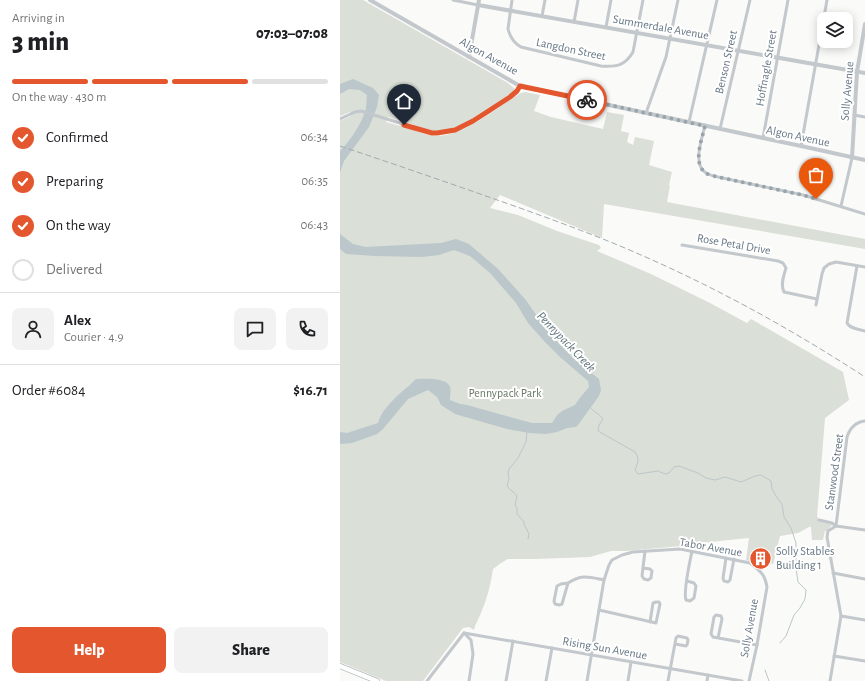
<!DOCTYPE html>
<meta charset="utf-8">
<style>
body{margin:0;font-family:"Alegreya Sans",sans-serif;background:#f2f2f2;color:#202124;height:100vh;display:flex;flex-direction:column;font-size:15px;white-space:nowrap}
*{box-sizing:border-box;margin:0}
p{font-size:13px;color:#757577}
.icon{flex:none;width:22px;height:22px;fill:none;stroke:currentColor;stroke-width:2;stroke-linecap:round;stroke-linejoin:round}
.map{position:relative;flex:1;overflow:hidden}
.sheet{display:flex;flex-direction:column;background:#fff;width:340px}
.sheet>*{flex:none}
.tools{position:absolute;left:477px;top:12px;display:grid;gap:8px}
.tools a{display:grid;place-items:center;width:36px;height:36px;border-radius:8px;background:#fff;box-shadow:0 2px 10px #0003;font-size:20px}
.pin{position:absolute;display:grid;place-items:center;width:34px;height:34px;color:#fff;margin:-41px -17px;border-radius:50% 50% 50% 0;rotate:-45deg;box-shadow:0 0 4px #0007}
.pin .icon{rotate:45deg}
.courier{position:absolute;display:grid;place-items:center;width:40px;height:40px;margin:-20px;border:3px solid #e4572e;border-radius:50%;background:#fff;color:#222;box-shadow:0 1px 5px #0007}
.headline em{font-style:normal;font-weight:800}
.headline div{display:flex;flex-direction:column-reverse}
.headline{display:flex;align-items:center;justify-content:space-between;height:68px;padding:0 12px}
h1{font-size:26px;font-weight:800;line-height:30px}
.bar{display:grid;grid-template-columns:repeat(4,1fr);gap:6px 4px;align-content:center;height:48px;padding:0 12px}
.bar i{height:5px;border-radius:3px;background:#e0e0e0}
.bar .selected{background:#e4572e}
.bar p{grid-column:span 4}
.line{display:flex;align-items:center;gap:10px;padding:0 12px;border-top:1px solid #e0e0e0}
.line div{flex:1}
.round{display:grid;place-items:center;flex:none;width:42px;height:42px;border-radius:8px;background:#f2f2f2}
ol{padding:0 12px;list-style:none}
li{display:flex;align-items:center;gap:12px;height:44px}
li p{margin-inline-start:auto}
li .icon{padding:4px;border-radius:50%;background:#e4572e;color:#fff;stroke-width:4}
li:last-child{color:#757577}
li i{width:22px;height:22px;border:2px solid #e0e0e0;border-radius:50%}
.button{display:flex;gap:8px;margin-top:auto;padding:8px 12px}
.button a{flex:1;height:46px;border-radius:8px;background:#e4572e;color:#fff;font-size:16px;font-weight:800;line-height:46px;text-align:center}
.button a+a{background:#f2f2f2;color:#202124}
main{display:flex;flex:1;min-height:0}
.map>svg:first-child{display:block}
.green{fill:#dadfd7}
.water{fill:#bbc7cb}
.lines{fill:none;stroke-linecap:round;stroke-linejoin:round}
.stream{stroke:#bbc7cb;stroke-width:1}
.secondary-casing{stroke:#b3babf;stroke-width:6}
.minor{stroke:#c3c8cc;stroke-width:3}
.tertiary{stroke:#c3c8cc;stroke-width:4}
.secondary{stroke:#fff;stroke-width:4.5}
.rail{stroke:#a2aab0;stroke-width:1;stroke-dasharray:6 3;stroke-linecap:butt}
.done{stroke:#99a4ac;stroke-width:4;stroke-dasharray:0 7.2}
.route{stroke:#e4572e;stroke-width:5}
.labels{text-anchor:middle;stroke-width:4;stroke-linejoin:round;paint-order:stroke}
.street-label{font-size:12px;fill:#657683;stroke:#fff}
.park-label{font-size:12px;fill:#687a64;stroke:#fff}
.poi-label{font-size:12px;fill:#657683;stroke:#fff;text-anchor:start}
.water-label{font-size:13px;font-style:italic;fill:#60757c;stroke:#fff}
</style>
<main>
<section class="sheet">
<div class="headline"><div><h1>3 min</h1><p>Arriving in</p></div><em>07:03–07:08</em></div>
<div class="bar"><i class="selected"></i><i class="selected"></i><i class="selected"></i><i></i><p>On the way · 430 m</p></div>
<ol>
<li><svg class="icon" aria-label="check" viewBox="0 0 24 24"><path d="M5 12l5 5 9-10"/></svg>Confirmed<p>06:34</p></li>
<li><svg class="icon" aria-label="check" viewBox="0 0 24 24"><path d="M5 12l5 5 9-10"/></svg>Preparing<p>06:35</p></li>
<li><svg class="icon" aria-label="check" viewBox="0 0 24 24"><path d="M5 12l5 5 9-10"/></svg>On the way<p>06:43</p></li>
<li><i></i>Delivered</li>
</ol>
<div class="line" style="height:72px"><a class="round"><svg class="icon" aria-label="person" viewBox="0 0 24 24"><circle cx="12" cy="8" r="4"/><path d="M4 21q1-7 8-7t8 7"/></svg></a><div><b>Alex</b><p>Courier · 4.9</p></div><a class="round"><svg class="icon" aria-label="chat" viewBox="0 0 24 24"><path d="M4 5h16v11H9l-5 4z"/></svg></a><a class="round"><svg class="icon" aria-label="phone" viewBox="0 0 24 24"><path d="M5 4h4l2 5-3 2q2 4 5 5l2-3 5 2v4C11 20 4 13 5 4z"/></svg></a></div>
<div class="line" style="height:52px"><div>Order #6084</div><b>$16.71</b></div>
<div class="button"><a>Help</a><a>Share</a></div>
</section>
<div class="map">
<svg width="525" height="681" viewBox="0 0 525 681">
<rect width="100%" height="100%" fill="#fafaf8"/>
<path class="green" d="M0,0H23L168,83L169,84L175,89L174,91L169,95C148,109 117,134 91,131C81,129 72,123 62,122V121L48,117L46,122L60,126L61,125C72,129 83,135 96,136C122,137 159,106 181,93L185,92L200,95L194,111L211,117L263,129L267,112L284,115L281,131L289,133L287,142L293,145L295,137L314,141L309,165L332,172L329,185L330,186L327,202L525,239V249L264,204L262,238L160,195L150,208L178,215L217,231L259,245L261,248L257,251L311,274L370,303L407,323L411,319L503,372L509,400L485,418L477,517H478V521L491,524L492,525L487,531H485L483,540H472L471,527H469L458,533L440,536L433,564L422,562L418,565L412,562L406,560L409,538L360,543V546L346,544H341V546L286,551H271L250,557L195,559H168L161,563L153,569C150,590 144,608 135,626L134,630L129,627L123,628L83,681H46L0,662V121L11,116L10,112L0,116Z"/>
<g class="water">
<path d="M13,79L33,88L39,95L37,107L29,127L4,161L0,172V151C10,141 23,122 26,108C27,104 26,99 27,95L20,90L9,89L0,94V84Z"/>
<path d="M0,234L13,244L26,247L101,243L116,239L129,244L158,269L185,299L202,323L218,343L234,359L259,379L261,390L259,396L238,425L236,427L227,428L217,432L206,434L190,433L167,429L115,414L101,405L97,397L88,390L68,399L43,429L37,434L12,443L0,444V432L7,433L38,423C44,404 62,393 76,379C85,379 106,377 110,387C111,390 110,396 110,400L120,404L127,405L152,412L192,423H212L218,414L224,410L235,405L239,399L249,387L248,381L220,357L205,342L188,323L176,303L150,273L130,256L114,250L99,255L82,257L35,256L6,254L0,249Z"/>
</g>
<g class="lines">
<g class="stream">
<path d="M250,407C253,412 260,414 263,419L259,425L258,431L295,452C300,460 298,462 295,470L298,474L318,471L325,474L329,473L334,467L339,466L358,473L366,478L375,480L385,477L401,482L415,476L421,475L431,481L432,489L436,496L442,504L444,517L451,528L456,543V568L458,582L466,590L465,599L460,608L454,615L446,636L440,643"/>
<path d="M187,432L186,442L178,458L169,469L168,474L169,478L167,486C170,490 174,492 177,496L175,505L177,508V514L184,522V524L189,534L188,539"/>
<polyline points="425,670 429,681"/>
</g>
<defs>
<polyline id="secondary" points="0,666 37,681"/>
</defs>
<use href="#secondary" class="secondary-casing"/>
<g class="minor">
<polyline points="113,0 138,5"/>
<path d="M172,0L168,29C170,37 174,43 181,47L261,66C276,67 285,66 293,52L303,0"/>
<polyline points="202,16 205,0"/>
<polyline points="234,22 238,0"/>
<polyline points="266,27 271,0"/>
<polyline points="306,113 326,57 338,0"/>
<polyline points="514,115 525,117"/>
<polyline points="0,119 15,112 21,111 92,133 107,132 115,130 133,121 149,112 177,91 180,86"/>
<polyline points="349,122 377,0"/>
<path d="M365,125C362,139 352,164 366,173C369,175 374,176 378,177L463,195L525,214"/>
<polyline points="380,129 410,0"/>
<polyline points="423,138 448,0"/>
<polyline points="461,146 487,0"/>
<polyline points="501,206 512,158"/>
<path d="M342,245L438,261L443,263L446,268C444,275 440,285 444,292L477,299"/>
<path d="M517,266L507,323C510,329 519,329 525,331"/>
<polyline points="476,305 482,274 484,268 489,264 496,262 525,267"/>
<polyline points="479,520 492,523 496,526 525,530"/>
<path d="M496,526L507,437C510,428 515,422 525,421"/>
<polyline points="386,558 383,578 384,581 388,582 390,580 394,559"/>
<polyline points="303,568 310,569 312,571 311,578 308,580 304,579 302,576 305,551"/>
<polyline points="493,573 525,579"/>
<path d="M347,581L354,583L356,586L354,598L350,601L346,600C343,592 350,561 352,551"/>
<path d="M228,583L221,584L217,586L214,601L215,604L219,605L222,604L228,583C242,574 249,577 264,580"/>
<polyline points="259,610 316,623 320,604 319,602 316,602 313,603 310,622"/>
<polyline points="501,616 525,620"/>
<polyline points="124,633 402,681"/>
<polyline points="124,633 131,640 133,654 129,681"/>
<polyline points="378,638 382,619 381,616 376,615 374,617 371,634 373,637 417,645"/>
<polyline points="494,656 525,661"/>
<polyline points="87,681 124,633"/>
<polyline points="166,681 173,641"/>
<polyline points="206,681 212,648"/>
<path d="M247,681L264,580L269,565L272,560L282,555L293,552L340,549L410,563C420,571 425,574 427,587L417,645L409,681"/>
<polyline points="288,681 291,662"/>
<polyline points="328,681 336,638 338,636 347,638 348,640 347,645 346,646 335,644"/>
<polyline points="367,681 368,675"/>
<polyline points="490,681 501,616 487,537 488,531 496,526"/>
</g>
<g class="tertiary">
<polyline points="30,0 180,86 423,138 461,146 525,160"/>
<polyline points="138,5 525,73"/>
<polyline points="129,57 139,0"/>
<polyline points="512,158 517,72 525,24"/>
</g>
<use href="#secondary" class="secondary"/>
<path class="rail" d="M0,146C54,164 109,183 163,202C197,214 230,226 263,239C355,276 442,323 525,377"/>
</g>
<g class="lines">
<path class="done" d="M247,100L365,126C362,139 352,164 366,173C369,175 374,176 378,177L463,195L476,199"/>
<polyline class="route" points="64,125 92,133 97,133 115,130 133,121 170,97 177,91 180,86 247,100"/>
</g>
<defs>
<symbol id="building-disc" viewBox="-11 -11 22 22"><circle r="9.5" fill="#e4572e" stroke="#fff"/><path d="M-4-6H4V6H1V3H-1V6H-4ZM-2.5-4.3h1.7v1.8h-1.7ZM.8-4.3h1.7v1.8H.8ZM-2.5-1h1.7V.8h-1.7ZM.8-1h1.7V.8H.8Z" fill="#fff"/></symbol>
</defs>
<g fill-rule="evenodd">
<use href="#building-disc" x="408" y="546" width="25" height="25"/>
</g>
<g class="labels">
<g class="street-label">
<text transform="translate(321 27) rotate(10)" y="4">Summerdale Avenue</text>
<text transform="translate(231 49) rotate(12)" y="4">Langdon Street</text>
<text transform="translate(149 56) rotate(29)" y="4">Algon Avenue</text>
<text transform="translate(386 62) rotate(-77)" y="4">Benson Street</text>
<text transform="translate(426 68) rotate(-80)" y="4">Hoffnagle Street</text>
<text transform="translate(507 91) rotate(-85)" y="4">Solly Avenue</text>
<text transform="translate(458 136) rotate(12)" y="4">Algon Avenue</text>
<text transform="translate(394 244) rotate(10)" y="4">Rose Petal Drive</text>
<text transform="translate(494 472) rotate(-82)" y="4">Stanwood Street</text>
<text transform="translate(371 547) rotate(10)" y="4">Tabor Avenue</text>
<text transform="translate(409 628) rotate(-80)" y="4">Solly Avenue</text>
<text transform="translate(265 648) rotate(10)" y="4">Rising Sun Avenue</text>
</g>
<g class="park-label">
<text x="165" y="397">Pennypack Park</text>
</g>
<g class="poi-label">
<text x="436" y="555">Solly Stables<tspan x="436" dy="14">Building 1</tspan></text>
</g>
<g class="water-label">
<text transform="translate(227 341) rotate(46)" y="5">Pennypack Creek</text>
</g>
</g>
</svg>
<div class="tools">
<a><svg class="icon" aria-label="layers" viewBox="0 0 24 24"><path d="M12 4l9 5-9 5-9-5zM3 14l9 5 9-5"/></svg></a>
</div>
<div class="pin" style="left:476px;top:199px;background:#ea580c"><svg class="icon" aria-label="bag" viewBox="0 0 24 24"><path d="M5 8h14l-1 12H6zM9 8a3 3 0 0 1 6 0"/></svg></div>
<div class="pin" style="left:64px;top:125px;background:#1f2937"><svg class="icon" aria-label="home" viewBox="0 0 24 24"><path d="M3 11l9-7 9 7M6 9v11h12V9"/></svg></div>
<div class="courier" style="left:247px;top:100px"><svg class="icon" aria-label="bike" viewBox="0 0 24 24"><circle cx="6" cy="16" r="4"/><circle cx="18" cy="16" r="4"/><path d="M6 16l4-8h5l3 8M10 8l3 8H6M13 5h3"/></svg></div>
</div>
</main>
